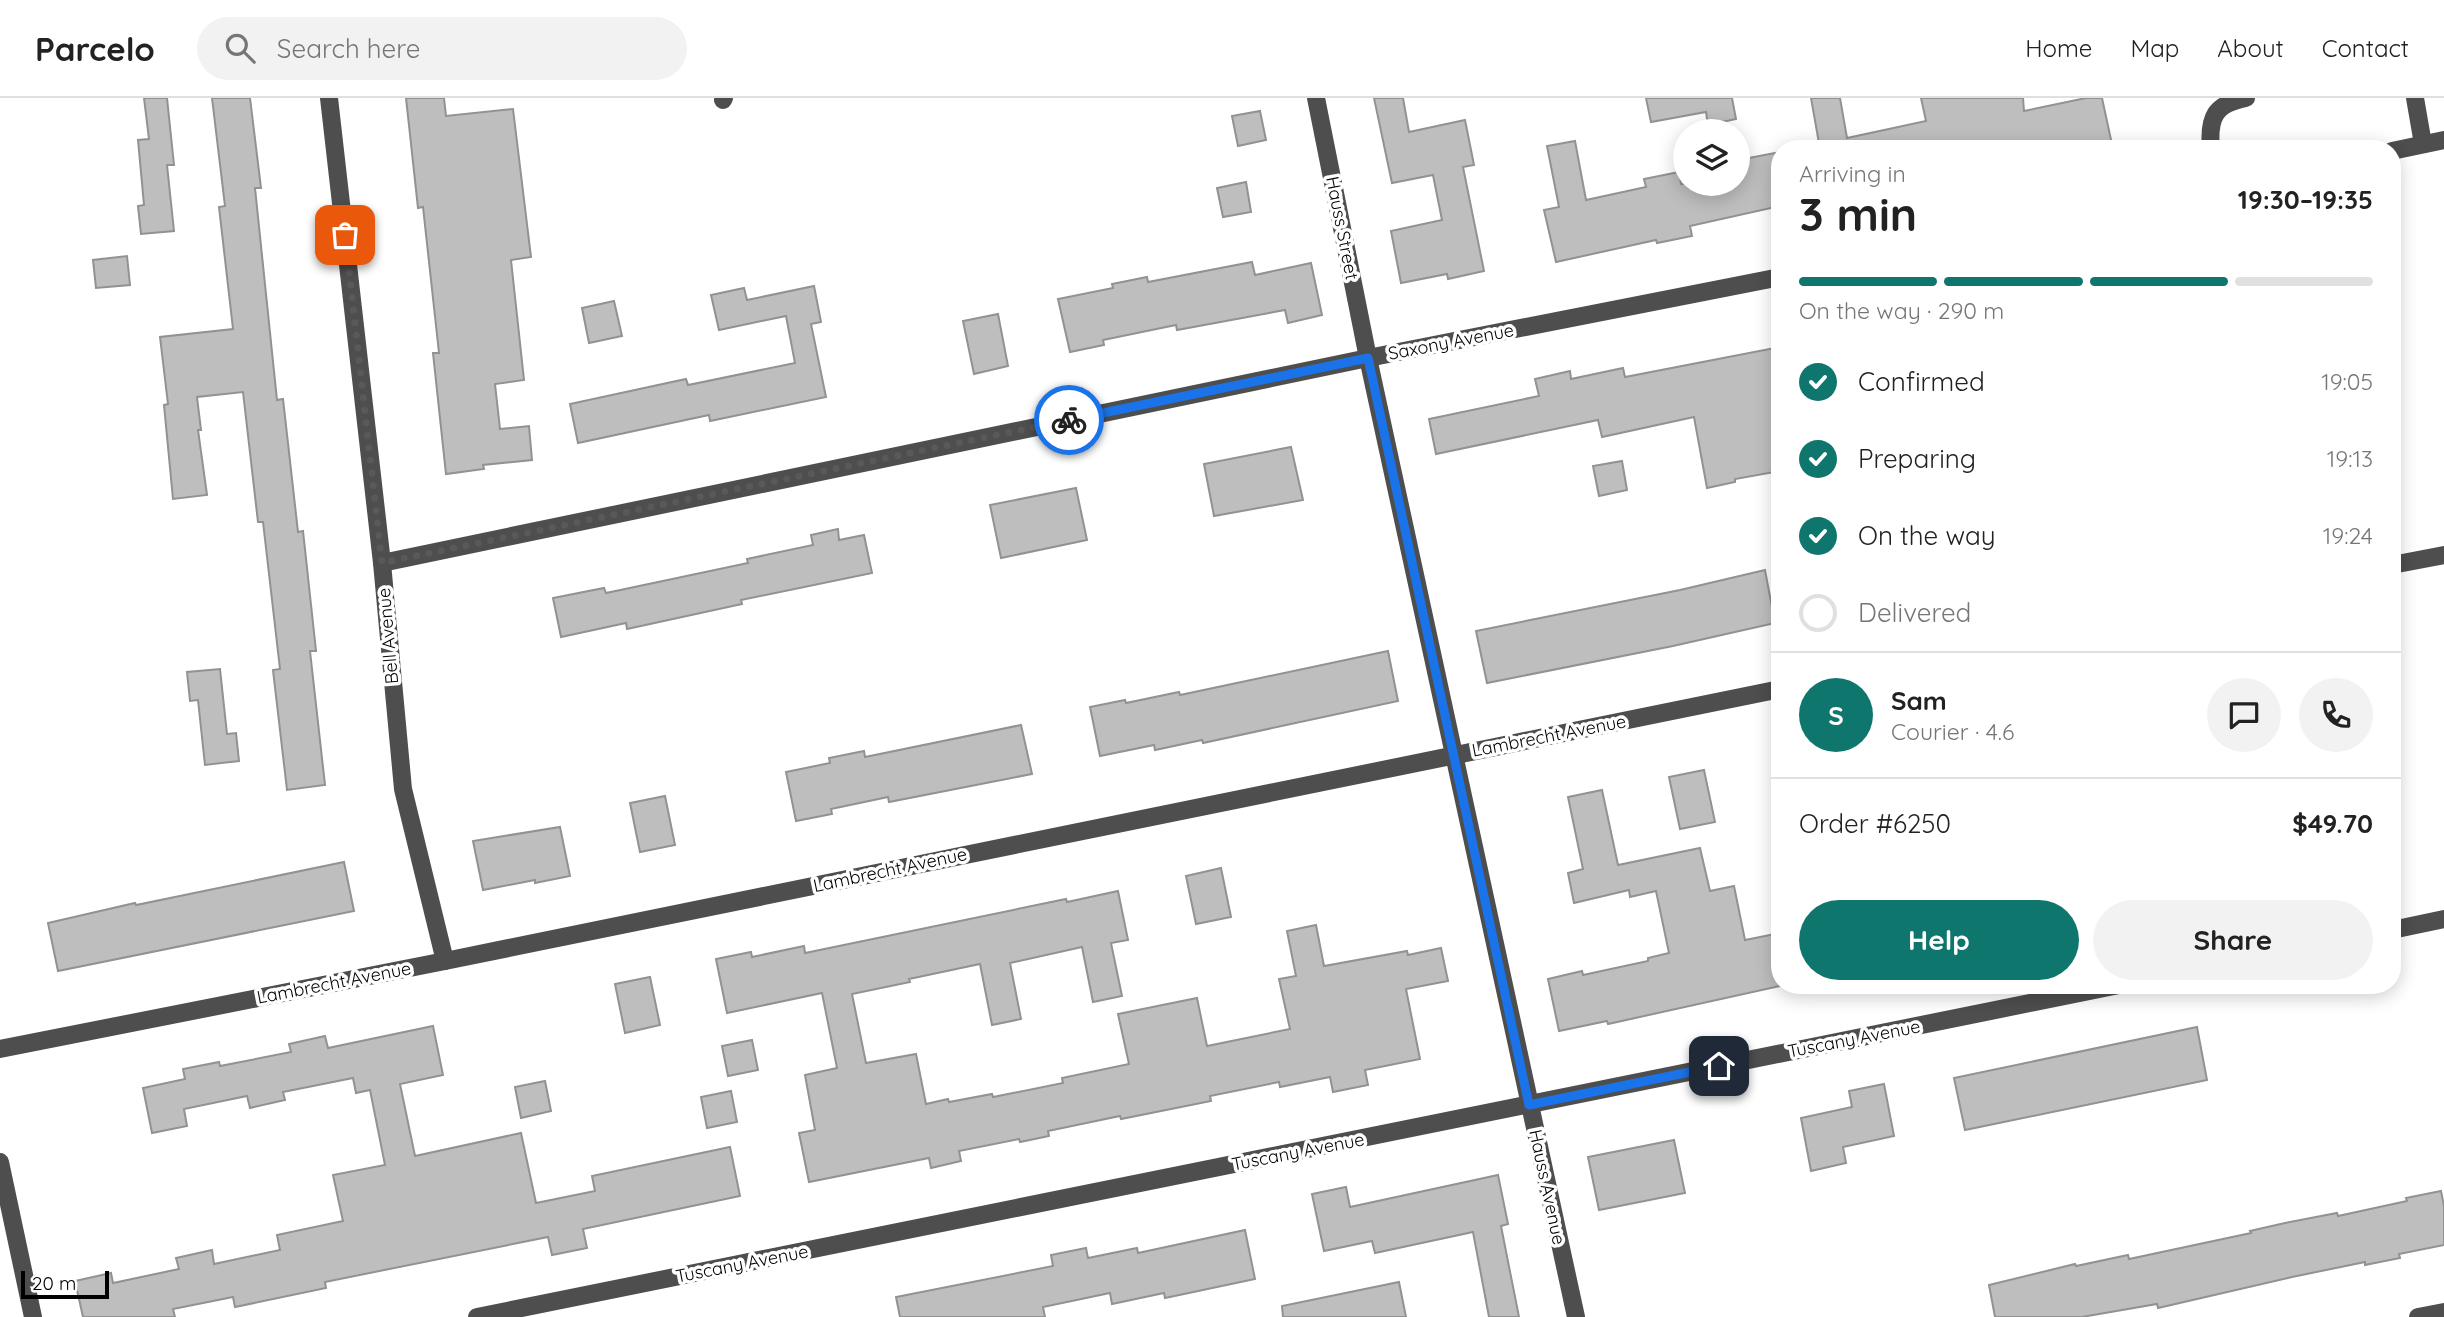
<!DOCTYPE html>
<meta charset="utf-8">
<style>
body{margin:0;font-family:Quicksand,sans-serif;background:#f2f2f2;color:#222;height:100vh;display:flex;flex-direction:column;font-size:26px;white-space:nowrap}
*{box-sizing:border-box;margin:0}
p{font-size:23px;color:#767676}
.icon{flex:none;width:38px;height:38px;fill:none;stroke:currentColor;stroke-width:2;stroke-linecap:round;stroke-linejoin:round}
.map{position:relative;flex:1;overflow:hidden}
.side{position:absolute;left:1771px;top:42px;width:630px;height:854px;display:flex;flex-direction:column;background:#fff;border-radius:28px;box-shadow:0 4px 18px #0003}
.side>*{flex:none}
.fabs{position:absolute;left:1673px;top:21px;display:grid;gap:14px}
.fabs a{display:grid;place-items:center;width:77px;height:77px;border-radius:50%;background:#fff;box-shadow:0 4px 18px #0003;font-size:35px}
.scale{position:absolute;left:21px;bottom:18px;width:88px;box-sizing:border-box;padding-left:7px;border:4px solid #000;border-top:0;font-size:19px;line-height:24px;white-space:nowrap;color:#000;-webkit-text-stroke:5px #fff;paint-order:stroke}
.pin{position:absolute;display:grid;place-items:center;width:60px;height:60px;color:#fff;margin:-30px;border-radius:14px;box-shadow:0 4px 10px #0006}
.courier{position:absolute;display:grid;place-items:center;width:70px;height:70px;margin:-35px;border:5px solid #1a73e8;border-radius:50%;background:#fff;color:#222;box-shadow:0 2px 9px #0007}
.headline em{font-style:normal;font-weight:800}
.headline div{display:flex;flex-direction:column-reverse}
.headline{display:flex;align-items:center;justify-content:space-between;height:119px;padding:0 28px}
h1{font-size:46px;font-weight:800;line-height:52px}
.bar{display:grid;grid-template-columns:repeat(4,1fr);gap:10px 7px;align-content:center;height:84px;padding:0 28px}
.bar i{height:9px;border-radius:5px;background:#e0e0e0}
.bar .active{background:#0f766e}
.bar p{grid-column:span 4}
.line{display:flex;align-items:center;gap:18px;padding:0 28px;border-top:2px solid #e0e0e0}
.line div{flex:1}
.round{display:grid;place-items:center;flex:none;width:74px;height:74px;border-radius:37px;background:#f2f2f2}
ol{padding:0 28px;list-style:none}
li{display:flex;align-items:center;gap:21px;height:77px}
li p{margin-inline-start:auto}
li .icon{padding:7px;border-radius:50%;background:#0f766e;color:#fff;stroke-width:4}
li:last-child{color:#767676}
li i{width:38px;height:38px;border:4px solid #e0e0e0;border-radius:50%}
.cta{display:flex;gap:14px;margin-top:auto;padding:14px 28px}
.cta a{flex:1;height:80px;border-radius:42px;background:#0f766e;color:#fff;font-size:28px;font-weight:800;line-height:80px;text-align:center}
.cta a+a{background:#f2f2f2;color:#222}
header{display:flex;align-items:center;gap:42px;box-sizing:border-box;height:98px;padding:0 35px;background:#fff;border-bottom:2px solid #e0e0e0}
header strong{font-size:33px}
nav{display:flex;gap:38px;margin-inline-start:auto;font-size:24px}
.search{width:490px;height:63px;background:#f2f2f2;display:flex;align-items:center;gap:18px;box-sizing:border-box;padding:0 24px;border-radius:38px;color:#767676;font-size:26px}
.map>svg:first-child{display:block}
.building{fill:#bebebe;stroke:#929292;stroke-width:2}
.lines{fill:none;stroke-linecap:round;stroke-linejoin:round}
.minor{stroke:#4e4e4e;stroke-width:18}
.done{stroke:#595959;stroke-width:7;stroke-dasharray:0 12.6}
.route{stroke:#1a73e8;stroke-width:9}
.labels{text-anchor:middle;stroke-width:7;stroke-linejoin:round;paint-order:stroke}
.street-label{font-size:18px;fill:#000;stroke:#fff}
</style>
<header>
<strong>Parcelo</strong>
<div class="search"><svg class="icon" aria-label="search" viewBox="0 0 24 24"><circle cx="10" cy="10" r="6"/><path d="M15 15l6 6"/></svg>Search here</div>
<nav><a>Home</a><a>Map</a><a>About</a><a>Contact</a></nav>
</header>
<div class="map">
<svg width="2444" height="1219" viewBox="0 0 2444 1219">
<rect width="100%" height="100%" fill="#fff"/>
<g class="building">
<polygon points="144,0 167,0 174,67 167,67 174,133 141,136 138,108 144,107 138,42 149,41"/>
<polygon points="212,0 250,0 261,90 255,90 277,302 283,301 298,434 303,433 316,553 310,553 325,687 287,692 273,572 280,571 263,424 258,424 243,294 197,299 201,332 198,332 207,397 173,401 164,307 168,306 160,239 233,231 219,109 225,108"/>
<polygon points="406,0 444,0 446,18 513,11 531,159 511,162 524,282 495,286 500,331 529,328 532,362 483,367 484,371 446,376 433,255 439,255 423,109 418,110"/>
<polygon points="1374,0 1403,0 1409,34 1465,22 1474,67 1463,69 1484,173 1448,181 1447,176 1401,185 1391,133 1442,122 1433,77 1392,85"/>
<polygon points="1646,0 1732,0 1736,21 1708,27 1706,14 1651,24"/>
<polygon points="1811,0 1840,0 1847,40 1926,23 1921,0 2023,0 2024,13 2086,0 2102,0 2113,51 1820,51"/>
<polygon points="1260,13 1266,42 1238,48 1232,18"/>
<polygon points="1575,43 1586,102 1646,89 1644,81 1679,74 1681,86 1738,86 1738,62 1780,54 1780,108 1690,128 1692,138 1657,145 1656,142 1556,164 1544,112 1559,109 1547,48"/>
<polygon points="1246,84 1251,114 1223,119 1217,90"/>
<polygon points="127,158 130,187 96,190 93,162"/>
<polygon points="1252,164 1255,177 1311,165 1322,217 1288,225 1285,212 1177,232 1176,227 1103,242 1104,247 1070,254 1058,201 1113,190 1112,186 1147,179 1148,184"/>
<polygon points="814,188 821,224 811,226 826,299 710,323 709,317 578,345 570,306 686,281 688,287 795,265 786,218 719,232 711,197 744,190 747,202"/>
<polygon points="614,203 622,238 589,245 582,210"/>
<polygon points="998,216 1008,268 974,276 963,223"/>
<polygon points="1780,249 1780,373 1735,381 1735,384 1707,390 1694,319 1602,339 1598,322 1436,356 1429,321 1539,298 1535,281 1570,273 1571,281 1623,270 1625,279"/>
<polygon points="1291,349 1303,402 1214,418 1204,366"/>
<polygon points="1622,363 1627,392 1599,398 1593,368"/>
<polygon points="1076,390 1087,442 1001,460 990,407"/>
<polygon points="838,431 839,442 864,437 872,475 741,502 742,506 627,531 626,525 561,539 553,500 604,490 606,495 748,465 747,461 813,447 811,437"/>
<polygon points="1765,472 1775,525 1673,548 1487,585 1476,533 1680,492"/>
<polygon points="1388,553 1398,603 1203,645 1202,642 1155,652 1154,647 1100,658 1090,609 1125,602 1126,605 1179,594 1180,597"/>
<polygon points="220,571 227,636 236,635 239,663 205,667 198,602 190,603 187,574"/>
<polygon points="1021,627 1032,676 889,704 888,699 831,711 832,716 796,723 786,674 830,665 829,660 864,653 865,659"/>
<polygon points="1704,672 1715,724 1680,731 1669,679"/>
<polygon points="1602,692 1618,767 1700,750 1710,793 1734,788 1745,842 1780,835 1780,888 1608,926 1607,923 1559,933 1548,881 1582,873 1583,877 1648,863 1648,860 1669,855 1656,793 1630,799 1629,792 1574,805 1568,775 1583,771 1568,699"/>
<polygon points="665,698 675,747 640,754 630,705"/>
<polygon points="560,729 570,778 535,785 535,782 483,792 473,743"/>
<polygon points="344,764 354,813 58,873 48,825 135,805 136,807"/>
<polygon points="1221,770 1231,819 1196,826 1186,778"/>
<polygon points="1118,793 1128,842 1111,845 1122,898 1093,904 1082,849 1010,865 1021,921 992,927 980,866 909,881 910,884 852,896 866,965 916,956 926,1006 948,1001 949,1004 992,996 993,999 1063,985 1062,980 1129,966 1118,916 1197,900 1207,948 1290,931 1279,881 1296,878 1287,833 1316,827 1324,868 1407,853 1408,857 1441,850 1448,883 1406,891 1420,961 1365,972 1368,987 1333,994 1330,979 1280,989 1279,984 1210,998 1211,1003 1121,1021 1120,1018 1048,1033 1049,1038 1020,1044 1019,1041 959,1053 961,1063 931,1070 929,1060 809,1084 799,1035 815,1032 805,977 837,970 822,895 727,915 716,861 751,854 752,859 804,848 805,855 1066,801 1067,804"/>
<polygon points="650,879 660,927 625,935 615,886"/>
<polygon points="433,928 443,977 400,986 415,1058 521,1035 536,1105 595,1093 592,1078 730,1049 740,1098 583,1131 587,1150 552,1157 548,1139 325,1184 326,1190 235,1209 233,1199 173,1211 175,1219 83,1219 75,1183 111,1175 113,1185 179,1171 176,1160 212,1152 214,1166 280,1152 277,1137 343,1123 333,1077 385,1067 370,992 356,995 353,980 283,994 285,1002 250,1010 247,998 184,1011 187,1028 152,1035 143,990 185,981 183,971 219,964 220,968 291,954 289,946 325,938 328,950"/>
<polygon points="2197,929 2207,982 1965,1032 1954,980"/>
<polygon points="752,942 758,972 728,978 722,948"/>
<polygon points="545,983 551,1013 521,1020 515,989"/>
<polygon points="1884,986 1894,1038 1843,1049 1846,1065 1811,1073 1801,1020 1852,1009 1849,993"/>
<polygon points="731,993 737,1024 707,1030 701,999"/>
<polygon points="1674,1042 1685,1095 1599,1112 1588,1059"/>
<polygon points="1498,1077 1508,1126 1501,1128 1519,1219 1489,1219 1473,1134 1375,1155 1372,1143 1324,1153 1312,1096 1346,1089 1350,1109"/>
<polygon points="2441,1093 2444,1108 2444,1147 2399,1156 2400,1160 2365,1167 2365,1164 2292,1179 2158,1210 2157,1206 2082,1219 1995,1219 1989,1187 2075,1166 2076,1168 2128,1157 2129,1161 2251,1135 2250,1133 2285,1125 2337,1115 2338,1118 2407,1103 2406,1100"/>
<polygon points="1245,1132 1255,1181 1165,1200 1164,1195 1112,1206 1110,1195 1043,1209 1045,1219 900,1219 896,1199 1053,1168 1051,1157 1086,1150 1088,1160 1137,1150 1138,1155"/>
<polygon points="1399,1184 1406,1219 1283,1219 1282,1208"/>
</g>
<g class="lines">
<g class="minor">
<polyline points="329,0 382,465 403,691 445,863"/>
<polyline points="1316,0 1368,260 1576,1219"/>
<polyline points="2415,0 2423,46"/>
<polyline points="723,2 724,0"/>
<path d="M2211,51C2208,19 2215,6 2246,0"/>
<polyline points="2392,53 2444,42"/>
<polyline points="382,465 1368,260 1780,179"/>
<polyline points="2392,467 2444,457"/>
<polyline points="2392,832 2444,821"/>
<polyline points="0,951 445,863 1780,591"/>
<polyline points="0,1064 33,1219"/>
<polyline points="477,1219 2119,887"/>
<polyline points="2418,1219 2444,1214"/>
</g>
</g>
<g class="lines">
<polyline class="done" points="345,137 382,465 1069,322"/>
<polyline class="route" points="1069,322 1368,260 1529,1007 1719,968"/>
</g>
<g class="labels">
<g class="street-label">
<text transform="translate(1342 130) rotate(79)" y="6">Hauss Street</text>
<text transform="translate(1451 244) rotate(-11)" y="6">Saxony Avenue</text>
<text transform="translate(388 538) rotate(-95)" y="6">Bell Avenue</text>
<text transform="translate(1549 638) rotate(-11)" y="6">Lambrecht Avenue</text>
<text transform="translate(890 772) rotate(-12)" y="6">Lambrecht Avenue</text>
<text transform="translate(334 885) rotate(-11)" y="6">Lambrecht Avenue</text>
<text transform="translate(1854 941) rotate(-11)" y="6">Tuscany Avenue</text>
<text transform="translate(1298 1054) rotate(-11)" y="6">Tuscany Avenue</text>
<text transform="translate(1547 1089) rotate(78)" y="6">Hauss Avenue</text>
<text transform="translate(742 1166) rotate(-11)" y="6">Tuscany Avenue</text>
</g>
</g>
</svg>
<div class="fabs">
<a><svg class="icon" aria-label="layers" viewBox="0 0 24 24"><path d="M12 4l9 5-9 5-9-5zM3 14l9 5 9-5"/></svg></a>
</div>
<div class="scale">20 m</div>
<div class="pin" style="left:345px;top:137px;background:#ea580c"><svg class="icon" aria-label="bag" viewBox="0 0 24 24"><path d="M5 8h14l-1 12H6zM9 8a3 3 0 0 1 6 0"/></svg></div>
<div class="pin" style="left:1719px;top:968px;background:#1f2937"><svg class="icon" aria-label="home" viewBox="0 0 24 24"><path d="M3 11l9-7 9 7M6 9v11h12V9"/></svg></div>
<div class="courier" style="left:1069px;top:322px"><svg class="icon" aria-label="bike" viewBox="0 0 24 24"><circle cx="6" cy="16" r="4"/><circle cx="18" cy="16" r="4"/><path d="M6 16l4-8h5l3 8M10 8l3 8H6M13 5h3"/></svg></div>
<section class="side">
<div class="headline"><div><h1>3 min</h1><p>Arriving in</p></div><em>19:30–19:35</em></div>
<div class="bar"><i class="active"></i><i class="active"></i><i class="active"></i><i></i><p>On the way · 290 m</p></div>
<ol>
<li><svg class="icon" aria-label="check" viewBox="0 0 24 24"><path d="M5 12l5 5 9-10"/></svg>Confirmed<p>19:05</p></li>
<li><svg class="icon" aria-label="check" viewBox="0 0 24 24"><path d="M5 12l5 5 9-10"/></svg>Preparing<p>19:13</p></li>
<li><svg class="icon" aria-label="check" viewBox="0 0 24 24"><path d="M5 12l5 5 9-10"/></svg>On the way<p>19:24</p></li>
<li><i></i>Delivered</li>
</ol>
<div class="line" style="height:126px"><b class="round" style="background:#0f766e;color:#fff">S</b><div><b>Sam</b><p>Courier · 4.6</p></div><a class="round"><svg class="icon" aria-label="chat" viewBox="0 0 24 24"><path d="M4 5h16v11H9l-5 4z"/></svg></a><a class="round"><svg class="icon" aria-label="phone" viewBox="0 0 24 24"><path d="M5 4h4l2 5-3 2q2 4 5 5l2-3 5 2v4C11 20 4 13 5 4z"/></svg></a></div>
<div class="line" style="height:91px"><div>Order #6250</div><b>$49.70</b></div>
<div class="cta"><a>Help</a><a>Share</a></div>
</section>
</div>
